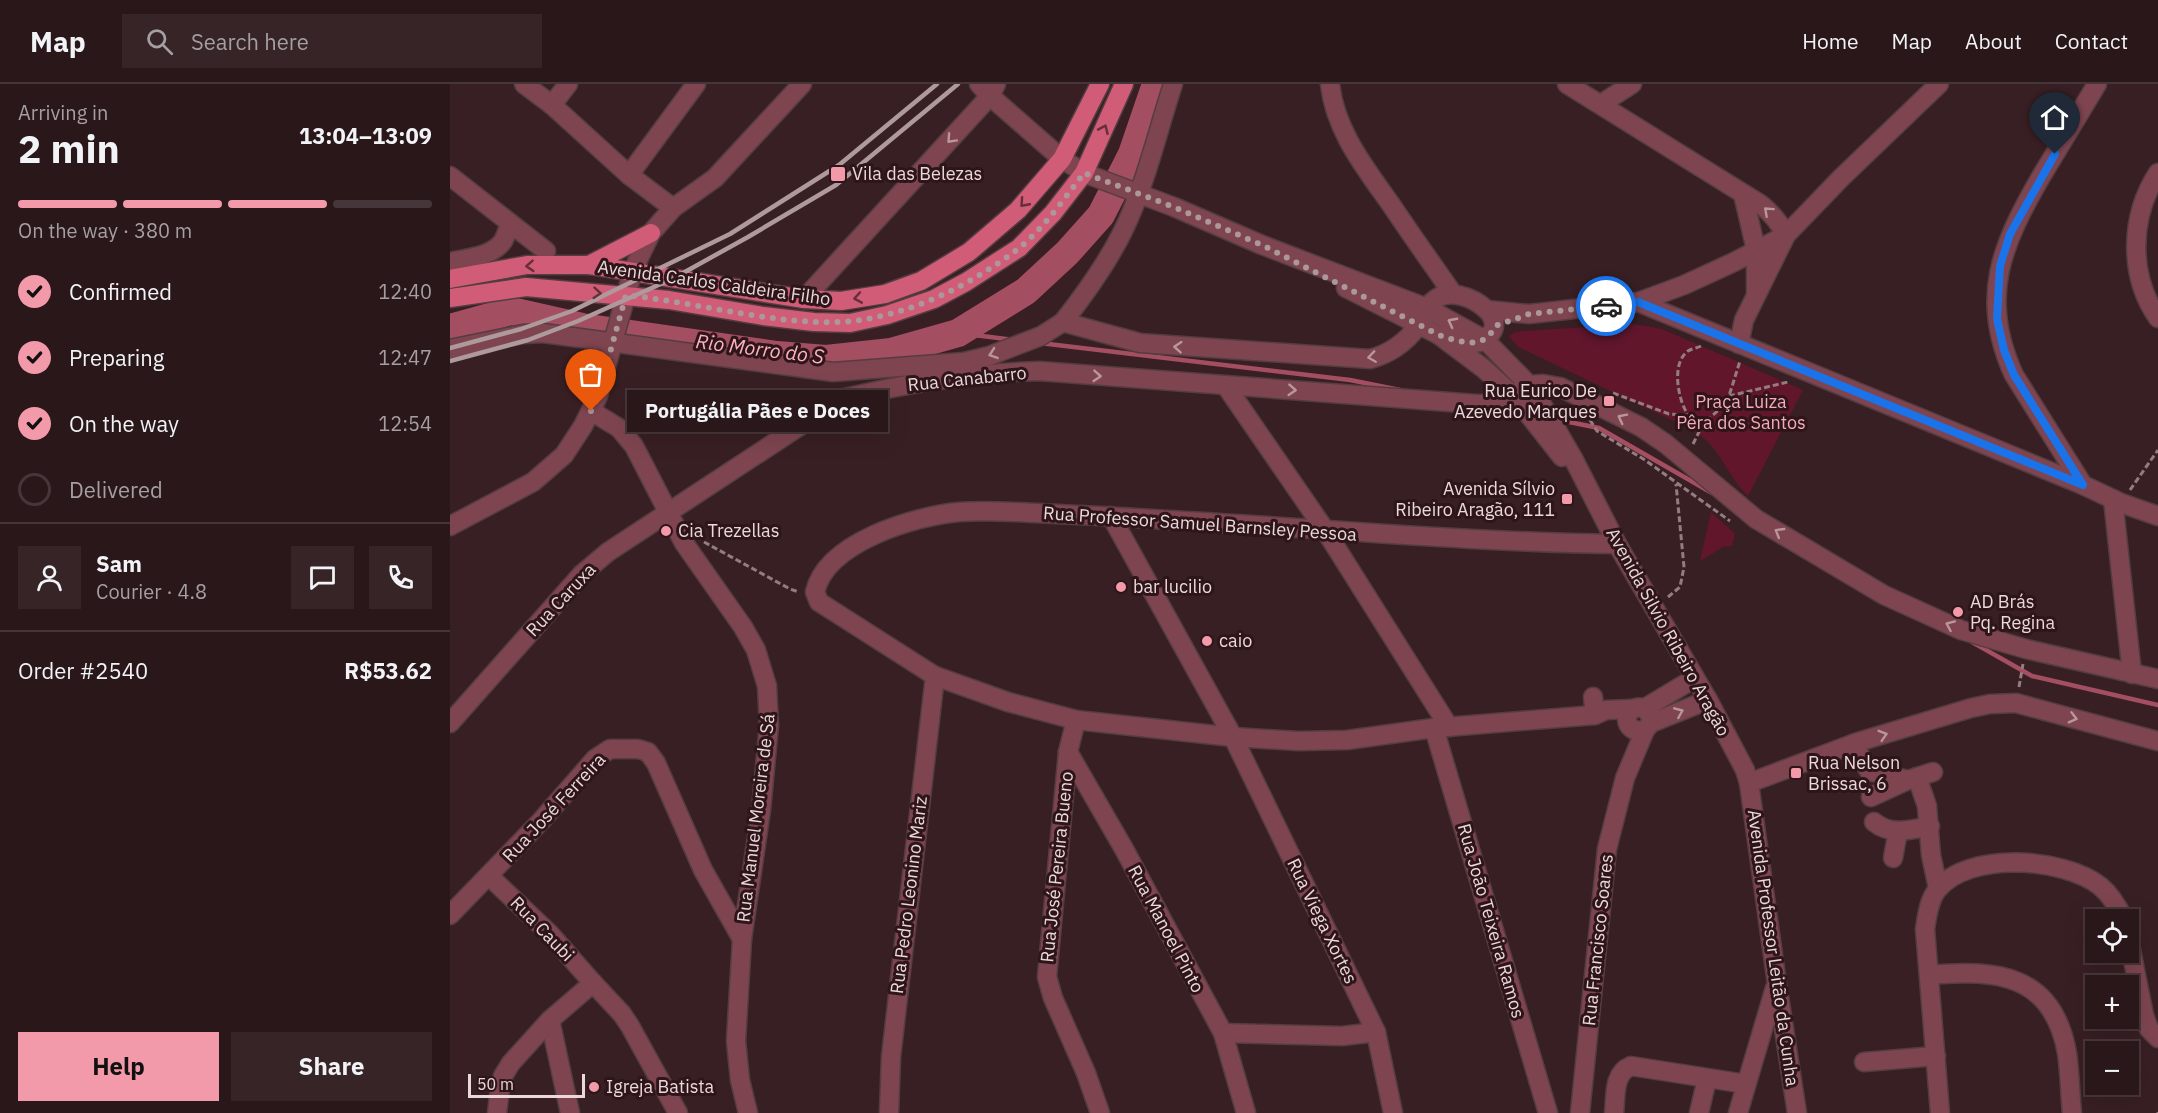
<!DOCTYPE html>
<meta charset="utf-8">
<style>
body{margin:0;font-family:"IBM Plex Sans",sans-serif;background:#362427;color:#f1f3f6;height:100vh;display:flex;flex-direction:column;font-size:22px;white-space:nowrap}
*{box-sizing:border-box;margin:0}
p{font-size:20px;color:#a59fa2}
.icon{flex:none;width:33px;height:33px;fill:none;stroke:currentColor;stroke-width:2;stroke-linecap:round;stroke-linejoin:round}
.map{position:relative;flex:1;overflow:hidden}
.panel{display:flex;flex-direction:column;background:#2a171a;width:450px}
.panel>*{flex:none}
.tools{position:absolute;left:1635px;top:825px;display:grid;gap:12px}
.tools a{display:grid;place-items:center;width:54px;height:54px;border-radius:0px;background:#2a171a;box-shadow:0 6px 24px #0002,0 0 0 2px #463639;font-size:30px}
.scale{position:absolute;left:18px;bottom:15px;width:117px;box-sizing:border-box;padding-left:6px;border:3px solid #ead8da;border-top:0;font-size:16px;line-height:21px;white-space:nowrap;color:#ead8da;-webkit-text-stroke:4px #2e151a;paint-order:stroke}
.pin{position:absolute;display:grid;place-items:center;width:51px;height:51px;color:#fff;margin:-62px -26px;border-radius:50% 50% 50% 0;rotate:-45deg;box-shadow:0 0 6px #0007}
.pin .icon{rotate:45deg}
.courier{position:absolute;display:grid;place-items:center;width:60px;height:60px;margin:-30px;border:4px solid #1a73e8;border-radius:50%;background:#fff;color:#222;box-shadow:0 2px 8px #0007}
.bubble{position:absolute;height:42px;border-radius:0px;background:#2a171a;box-shadow:0 6px 24px #0002,0 0 0 2px #463639;font-size:20px;font-weight:700;line-height:42px;text-align:center}
.summary em{font-style:normal;font-weight:700}
.summary div{display:flex;flex-direction:column-reverse}
.summary{display:flex;align-items:center;justify-content:space-between;height:102px;padding:0 18px}
h1{font-size:39px;font-weight:700;line-height:45px}
.bar{display:grid;grid-template-columns:repeat(4,1fr);gap:9px 6px;align-content:center;height:72px;padding:0 18px}
.bar i{height:8px;border-radius:4px;background:#463639}
.bar .on{background:#f39aaa}
.bar p{grid-column:span 4}
.line{display:flex;align-items:center;gap:15px;padding:0 18px;border-top:2px solid #463639}
.line div{flex:1}
.round{display:grid;place-items:center;flex:none;width:63px;height:63px;border-radius:0px;background:#362427}
ol{padding:0 18px;list-style:none}
li{display:flex;align-items:center;gap:18px;height:66px}
li p{margin-inline-start:auto}
li .icon{padding:6px;border-radius:50%;background:#f39aaa;color:#111;stroke-width:4}
li:last-child{color:#a59fa2}
li i{width:33px;height:33px;border:3px solid #463639;border-radius:50%}
.cta{display:flex;gap:12px;margin-top:auto;padding:12px 18px}
.cta a{flex:1;height:69px;border-radius:0px;background:#f39aaa;color:#111;font-size:24px;font-weight:700;line-height:69px;text-align:center}
.cta a+a{background:#362427;color:#f1f3f6}
header{display:flex;align-items:center;gap:36px;box-sizing:border-box;height:84px;padding:0 30px;background:#2a171a;border-bottom:2px solid #463639}
header strong{font-size:28px}
nav{display:flex;gap:33px;margin-inline-start:auto;font-size:21px}
.search{width:420px;height:54px;background:#362427;display:flex;align-items:center;gap:15px;box-sizing:border-box;padding:0 21px;border-radius:0px;color:#a59fa2;font-size:22px}
main{display:flex;flex:1;min-height:0}
.map>svg:first-child{display:block}
.green{fill:#61162c}
.lines{fill:none;stroke-linecap:round;stroke-linejoin:round}
.stream{stroke:#a44e61;stroke-width:4.5}
.river{stroke:#a44e61;stroke-width:28}
.minor-casing{stroke:#543d40;stroke-width:21}
.major-casing{stroke:#543d40;stroke-width:21}
.path{stroke:#937d80;stroke-width:3;stroke-dasharray:6 3;stroke-linecap:butt}
.minor{stroke:#7e4550;stroke-width:18}
.major{stroke:#d15c78;stroke-width:18}
.rail{stroke:#ae999c;stroke-width:4.5}
.oneway{stroke:#672e3b}
.oneway2{stroke:#b9969c}
.done{stroke:#ac979a;stroke-width:6;stroke-dasharray:0 10.8}
.route{stroke:#1a73e8;stroke-width:8}
.poi-dot{fill:#f39aaa;stroke:#2e151a;stroke-width:2}
.labels{text-anchor:middle;stroke-width:6;stroke-linejoin:round;paint-order:stroke}
.poi-label{font-size:18px;fill:#ead8da;stroke:#2e151a;text-anchor:start}
.street-label{font-size:18px;fill:#ead8da;stroke:#2e151a}
.park-label{font-size:18px;fill:#f5abb8;stroke:#2e151a}
.water-label{font-size:20px;font-style:italic;fill:#fcb3bf;stroke:#2e151a}
</style>
<header>
<strong>Map</strong>
<div class="search"><svg class="icon" aria-label="search" viewBox="0 0 24 24"><circle cx="10" cy="10" r="6"/><path d="M15 15l6 6"/></svg>Search here</div>
<nav><a>Home</a><a>Map</a><a>About</a><a>Contact</a></nav>
</header>
<main>
<section class="panel">
<div class="summary"><div><h1>2 min</h1><p>Arriving in</p></div><em>13:04–13:09</em></div>
<div class="bar"><i class="on"></i><i class="on"></i><i class="on"></i><i></i><p>On the way · 380 m</p></div>
<ol>
<li><svg class="icon" aria-label="check" viewBox="0 0 24 24"><path d="M5 12l5 5 9-10"/></svg>Confirmed<p>12:40</p></li>
<li><svg class="icon" aria-label="check" viewBox="0 0 24 24"><path d="M5 12l5 5 9-10"/></svg>Preparing<p>12:47</p></li>
<li><svg class="icon" aria-label="check" viewBox="0 0 24 24"><path d="M5 12l5 5 9-10"/></svg>On the way<p>12:54</p></li>
<li><i></i>Delivered</li>
</ol>
<div class="line" style="height:108px"><a class="round"><svg class="icon" aria-label="person" viewBox="0 0 24 24"><circle cx="12" cy="8" r="4"/><path d="M4 21q1-7 8-7t8 7"/></svg></a><div><b>Sam</b><p>Courier · 4.8</p></div><a class="round"><svg class="icon" aria-label="chat" viewBox="0 0 24 24"><path d="M4 5h16v11H9l-5 4z"/></svg></a><a class="round"><svg class="icon" aria-label="phone" viewBox="0 0 24 24"><path d="M5 4h4l2 5-3 2q2 4 5 5l2-3 5 2v4C11 20 4 13 5 4z"/></svg></a></div>
<div class="line" style="height:78px"><div>Order #2540</div><b>R$53.62</b></div>
<div class="cta"><a>Help</a><a>Share</a></div>
</section>
<div class="map">
<svg width="1708" height="1029" viewBox="0 0 1708 1029">
<rect width="100%" height="100%" fill="#381f23"/>
<g class="green">
<path d="M1184,240L1212,245L1353,306L1298,412C1281,396 1273,373 1257,357C1249,350 1240,346 1232,341L1068,263L1059,252L1065,248L1074,247Z"/>
<polygon points="1261,428 1285,450 1282,462 1273,463 1250,477"/>
</g>
<g class="lines">
<g class="stream">
<polyline points="508,249 564,256"/>
<polyline points="590,259 900,296 950,306"/>
<polyline points="1050,325 1071,329"/>
<polyline points="1109,336 1149,344 1262,409"/>
<polyline points="1522,558 1582,592 1708,621"/>
</g>
<polyline class="river" points="0,244 61,227 132,243 327,271 376,275 441,268 508,249 576,207 617,169 651,131 682,70 706,0"/>
<defs>
<g id="minor">
<polyline points="74,0 102,21 179,91 223,124"/>
<polyline points="529,0 540,12 612,75 634,89 724,123 812,161 977,224 1035,256 1079,301 1090,317 1124,376 1167,460 1258,616 1295,686 1299,699 1327,900 1347,1029"/>
<path d="M880,0C885,47 916,85 942,122C962,152 983,181 1003,210"/>
<path d="M1117,0L1310,120C1322,129 1329,138 1336,151L1294,236L1289,260"/>
<polyline points="1151,20 1182,0"/>
<polyline points="102,21 118,0"/>
<path d="M1708,89C1680,132 1678,191 1708,234"/>
<polyline points="179,91 246,0"/>
<polyline points="0,92 96,167"/>
<polyline points="1293,110 1306,166 1306,208"/>
<path d="M0,178C17,174 42,173 53,157C56,152 58,145 60,139"/>
<polyline points="896,204 989,251 1033,284 1064,312 1112,373"/>
<polyline points="354,215 540,12 546,0"/>
<polyline points="1188,218 1633,401 1671,419 1708,432"/>
<polyline points="1037,226 1079,230 1188,218 1234,201 1284,178 1336,151 1391,94 1489,0"/>
<path d="M613,238C635,210 656,181 672,149C695,103 707,49 723,0"/>
<path d="M0,265L73,250L93,249L383,288L514,278L539,272L591,252L613,238L690,259L920,275C939,270 956,258 968,242C974,234 976,224 982,218C997,203 1023,213 1037,226C1042,231 1046,239 1043,246C1032,268 1006,257 989,251"/>
<polyline points="776,302 875,446 999,643"/>
<polyline points="141,327 169,344 184,362 234,459 293,543 306,566 317,602 319,641 311,726 292,855 286,957 290,996 298,1029"/>
<path d="M1633,401L1564,291C1528,213 1552,160 1592,91C1610,61 1629,30 1647,0"/>
<polyline points="1663,415 1682,590"/>
<polyline points="661,432 783,653 926,948 943,1029"/>
<polyline points="0,442 83,398 114,371 133,342 148,312 183,186 201,149 223,124 265,94 352,0"/>
<path d="M1167,460C1017,458 868,444 718,436C674,433 630,431 586,429C561,428 534,426 509,428C465,432 376,458 365,508L369,518L485,592L558,618L626,636L783,653L848,657L897,656L984,644L1145,631L1156,626L1182,625"/>
<polyline points="1143,613 1145,631"/>
<polyline points="1195,624 1245,594"/>
<polyline points="626,636 618,668 597,893 603,914 636,989 650,1029"/>
<path d="M0,639L132,490L158,468L391,315C456,299 523,289 589,287L1026,320H1041L1053,317L1079,301L1093,300L1110,303L1191,343L1216,360L1306,435L1434,511L1511,546L1576,565L1708,595"/>
<polyline points="1201,639 1258,616"/>
<polyline points="984,644 1098,1029"/>
<polyline points="1403,660 1419,687 1458,696"/>
<polyline points="618,668 674,765 773,949 796,1029"/>
<polyline points="1467,693 1477,722 1481,771 1488,804"/>
<polyline points="1299,699 1408,658 1521,624 1540,620 1566,619 1708,657"/>
<polyline points="1421,713 1458,696 1483,688"/>
<path d="M1424,738C1441,752 1460,746 1480,742"/>
<polyline points="1443,774 1448,747"/>
<polyline points="39,792 99,849 143,899"/>
<polyline points="0,831 91,737 145,675 160,665 188,665 198,668 206,679 253,786 292,855"/>
<polyline points="1678,851 1694,931 1699,945 1708,954"/>
<path d="M1479,891C1547,885 1603,890 1617,969C1620,989 1620,1009 1622,1029"/>
<polyline points="100,936 120,1029"/>
<polyline points="773,949 892,952 926,948"/>
<polyline points="1414,978 1486,972"/>
<polyline points="47,1029 50,1004 53,992 61,979 100,936 143,899 172,930 180,942 228,1029"/>
<polyline points="439,1029 441,973 485,592"/>
<path d="M1130,1029L1157,765L1175,694L1195,646L1201,639L1202,634L1195,624C1170,619 1172,652 1195,646"/>
<path d="M1164,1029C1166,1012 1163,989 1181,982L1296,1000"/>
<polyline points="1249,1029 1257,995"/>
<polyline points="1288,1029 1325,904"/>
<path d="M1490,1029L1475,845C1477,832 1479,816 1487,806C1519,766 1614,774 1650,802C1661,811 1668,823 1674,836"/>
</g>
<g id="major">
<polyline points="139,181 201,149"/>
<polyline points="0,195 77,181 139,181 354,215 391,217 435,210 471,197 519,168 568,126 612,75 650,0"/>
<polyline points="0,214 76,203 219,216 313,232 364,238 400,239 437,231 484,215 516,198 569,164 603,129 634,89 674,0"/>
</g>
</defs>
<use href="#minor" class="minor-casing"/>
<use href="#major" class="major-casing"/>
<g class="path">
<path d="M1251,262C1247,264 1241,265 1238,267C1221,279 1228,315 1237,329C1240,334 1248,337 1253,340"/>
<polyline points="1163,309 1219,330 1238,331"/>
<polyline points="1279,312 1338,298"/>
<polyline points="1140,336 1147,347 1195,376 1280,437"/>
<polyline points="1243,360 1253,340 1273,322 1279,312 1290,277"/>
<polyline points="1680,406 1708,366"/>
<polyline points="254,458 340,505 349,508"/>
<polyline points="1218,513 1230,503 1234,483 1226,400"/>
<polyline points="1569,603 1573,580"/>
<polyline points="1708,1029 1708,1028"/>
</g>
<use href="#minor" class="minor"/>
<use href="#major" class="major"/>
<g class="rail">
<polyline points="0,264 71,245 122,227 280,150 389,81 487,0"/>
<polyline points="0,277 78,256 128,237 224,194 298,153 386,101 508,0"/>
</g>
</g>
<defs><path id="oneway-chevron" d="M-2-3.5L2.5 0L-2 3.5" fill="none" stroke-width="1.6" stroke-linecap="round" stroke-linejoin="round" transform="scale(1.5)"/></defs>
<g class="oneway">
<use href="#oneway-chevron" transform="translate(654 45) rotate(-66)"/>
<use href="#oneway-chevron" transform="translate(574 119) rotate(132)"/>
<use href="#oneway-chevron" transform="translate(80 182) rotate(176)"/>
<use href="#oneway-chevron" transform="translate(147 209) rotate(5)"/>
<use href="#oneway-chevron" transform="translate(408 214) rotate(170)"/>
</g>
<g class="oneway2">
<use href="#oneway-chevron" transform="translate(501 55) rotate(133)"/>
<use href="#oneway-chevron" transform="translate(1318 127) rotate(-138)"/>
<use href="#oneway-chevron" transform="translate(1002 238) rotate(-152)"/>
<use href="#oneway-chevron" transform="translate(728 263) rotate(-176)"/>
<use href="#oneway-chevron" transform="translate(543 270) rotate(161)"/>
<use href="#oneway-chevron" transform="translate(922 273) rotate(172)"/>
<use href="#oneway-chevron" transform="translate(647 292) rotate(4)"/>
<use href="#oneway-chevron" transform="translate(842 306) rotate(4)"/>
<use href="#oneway-chevron" transform="translate(1172 334) rotate(-153)"/>
<use href="#oneway-chevron" transform="translate(1329 448) rotate(-149)"/>
<use href="#oneway-chevron" transform="translate(1500 541) rotate(-156)"/>
<use href="#oneway-chevron" transform="translate(1229 628) rotate(-23)"/>
<use href="#oneway-chevron" transform="translate(1623 634) rotate(15)"/>
<use href="#oneway-chevron" transform="translate(1433 651) rotate(-17)"/>
</g>
<g class="lines">
<path class="done" d="M141,327L148,312L176,211C240,218 302,235 366,238C439,242 511,208 568,165C594,144 614,115 634,89L724,123L812,161L989,251C1010,258 1034,267 1045,242L1079,230L1156,222"/>
<polyline class="route" points="1156,222 1188,218 1633,401 1564,291 1554,266 1547,235 1550,182 1560,150 1605,70"/>
</g>
<g class="poi-dot">
<rect x="380" y="82" width="16" height="16" rx="3"/>
<rect x="1153" y="311" width="12" height="12" rx="3"/>
<rect x="1111" y="409" width="12" height="12" rx="3"/>
<circle cx="216" cy="447" r="6"/>
<circle cx="671" cy="503" r="6"/>
<circle cx="1508" cy="528" r="6"/>
<circle cx="757" cy="557" r="6"/>
<rect x="1340" y="683" width="12" height="12" rx="3"/>
<circle cx="144" cy="1003" r="6"/>
</g>
<g class="labels">
<g class="poi-label">
<text x="402" y="96">Vila das Belezas</text>
<text x="1147" y="313" text-anchor="end">Rua Eurico De<tspan x="1147" dy="21">Azevedo Marques</tspan></text>
<text x="1105" y="411" text-anchor="end">Avenida Sílvio<tspan x="1105" dy="21">Ribeiro Aragão, 111</tspan></text>
<text x="228" y="453">Cia Trezellas</text>
<text x="683" y="509">bar lucilio</text>
<text x="1520" y="524">AD Brás<tspan x="1520" dy="21">Pq. Regina</tspan></text>
<text x="769" y="563">caio</text>
<text x="1358" y="685">Rua Nelson<tspan x="1358" dy="21">Brissac, 6</tspan></text>
<text x="156" y="1009">Igreja Batista</text>
</g>
<g class="street-label">
<text transform="translate(264 199) rotate(8)" y="6">Avenida Carlos Caldeira Filho</text>
<text transform="translate(517 295) rotate(-6)" y="6">Rua Canabarro</text>
<text transform="translate(750 440) rotate(4)" y="6">Rua Professor Samuel Barnsley Pessoa</text>
<text transform="translate(111 516) rotate(-47)" y="6">Rua Caruxa</text>
<text transform="translate(1218 548) rotate(61)" y="6">Avenida Silvio Ribeiro Aragão</text>
<text transform="translate(104 724) rotate(-47)" y="6">Rua José Ferreira</text>
<text transform="translate(306 734) rotate(-83)" y="6">Rua Manuel Moreira de Sá</text>
<text transform="translate(607 783) rotate(-84)" y="6">Rua José Pereira Bueno</text>
<text transform="translate(459 811) rotate(-83)" y="6">Rua Pedro Leonino Mariz</text>
<text transform="translate(872 837) rotate(64)" y="6">Rua Viega Xortes</text>
<text transform="translate(1041 837) rotate(74)" y="6">Rua João Teixeira Ramos</text>
<text transform="translate(92 845) rotate(46)" y="6">Rua Caubi</text>
<text transform="translate(716 845) rotate(62)" y="6">Rua Manoel Pinto</text>
<text transform="translate(1148 856) rotate(-84)" y="6">Rua Francisco Soares</text>
<text transform="translate(1323 864) rotate(82)" y="6">Avenida Professor Leitão da Cunha</text>
</g>
<g class="park-label">
<text x="1291" y="324">Praça Luiza<tspan x="1291" dy="21">Pêra dos Santos</tspan></text>
</g>
<g class="water-label">
<text transform="translate(310 265) rotate(7)" y="7">Rio Morro do S</text>
</g>
</g>
</svg>
<div class="tools">
<a><svg class="icon" aria-label="locate" viewBox="0 0 24 24"><circle cx="12" cy="12" r="6"/><path d="M12 2v4M12 18v4M2 12h4M18 12h4"/></svg></a>
<a>+</a>
<a>−</a>
</div>
<div class="scale">50 m</div>
<div class="pin" style="left:141px;top:327px;background:#ea580c"><svg class="icon" aria-label="bag" viewBox="0 0 24 24"><path d="M5 8h14l-1 12H6zM9 8a3 3 0 0 1 6 0"/></svg></div>
<div class="pin" style="left:1605px;top:70px;background:#1f2937"><svg class="icon" aria-label="home" viewBox="0 0 24 24"><path d="M3 11l9-7 9 7M6 9v11h12V9"/></svg></div>
<div class="courier" style="left:1156px;top:222px"><svg class="icon" aria-label="car" viewBox="0 0 24 24"><path d="M5 17H2v-5l4-1 3-4h7l3 4 3 1v5h-3M9 17h6M6 11h13"/><circle cx="7" cy="17" r="2"/><circle cx="17" cy="17" r="2"/></svg></div>
<div class="bubble" style="left:177px;top:306px;width:261px">Portugália Pães e Doces</div>
</div>
</main>
